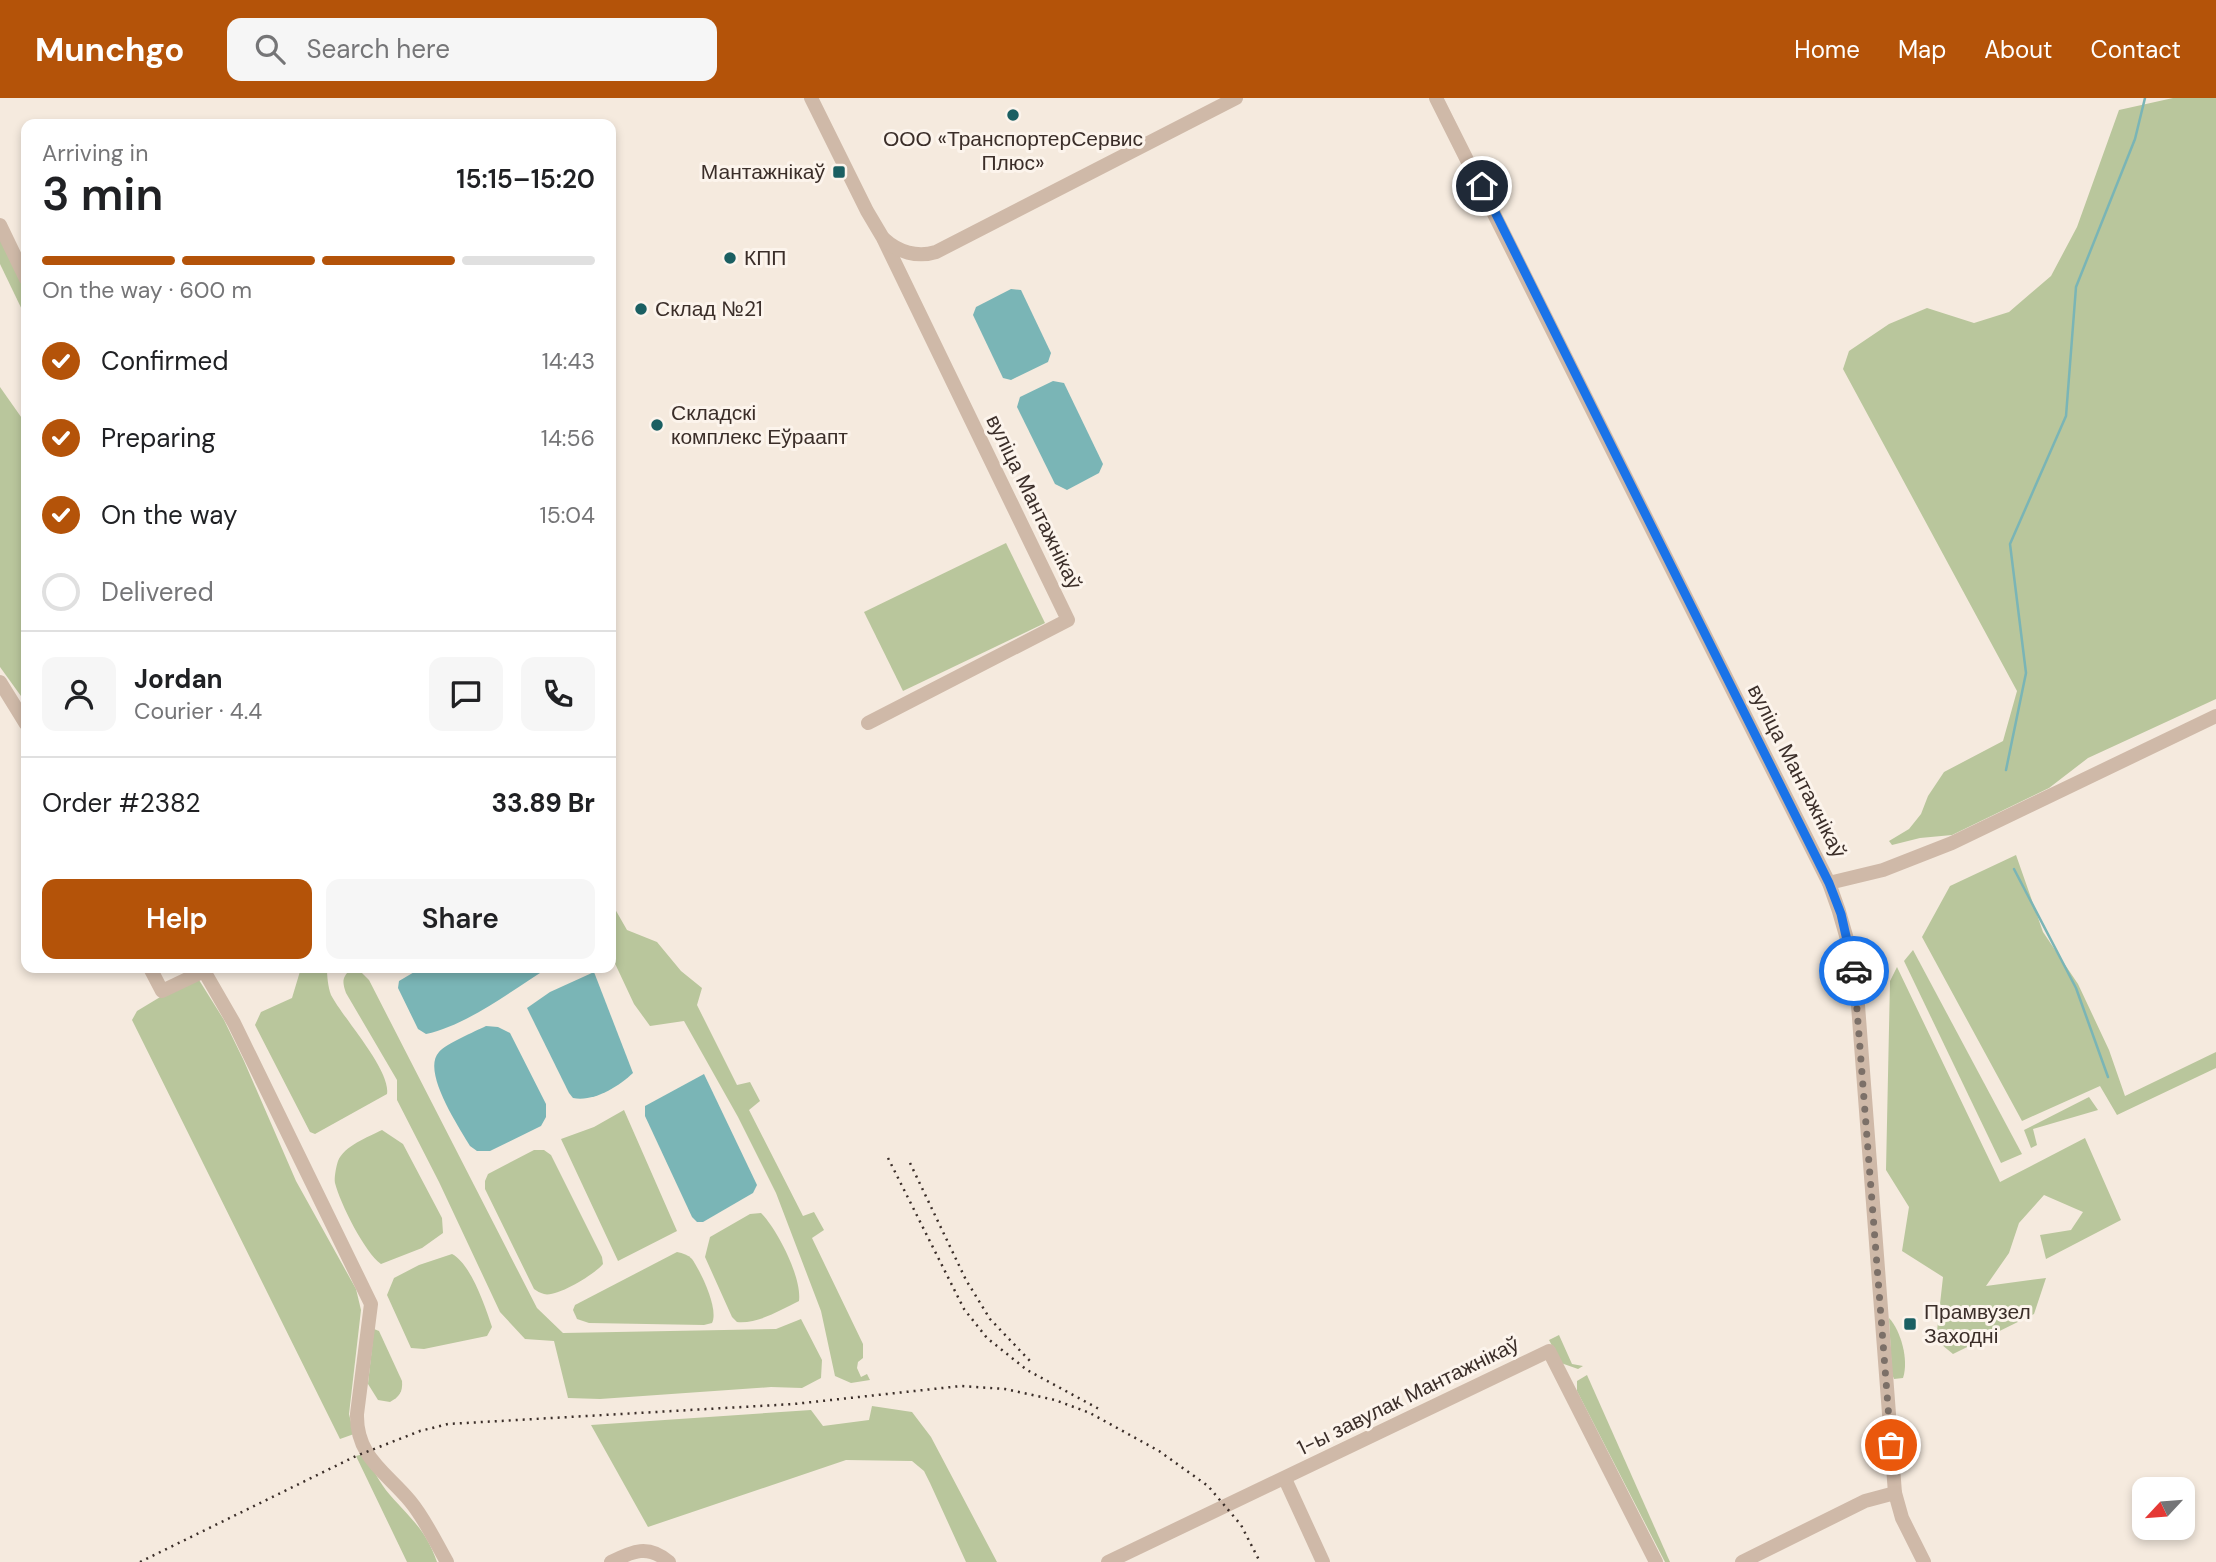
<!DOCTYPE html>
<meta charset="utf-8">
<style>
body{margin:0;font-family:"DM Sans",sans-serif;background:#f6f6f6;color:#202124;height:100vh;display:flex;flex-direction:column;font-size:26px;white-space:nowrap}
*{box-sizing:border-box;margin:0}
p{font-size:23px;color:#757577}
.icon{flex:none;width:38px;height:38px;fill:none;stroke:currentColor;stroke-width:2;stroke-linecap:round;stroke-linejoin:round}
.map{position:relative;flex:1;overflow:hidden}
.drawer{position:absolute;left:21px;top:21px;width:595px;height:854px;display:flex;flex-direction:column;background:#fff;border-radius:14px;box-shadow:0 4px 10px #0003}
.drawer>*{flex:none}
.needle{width:46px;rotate:244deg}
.buttons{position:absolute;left:2132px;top:1379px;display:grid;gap:14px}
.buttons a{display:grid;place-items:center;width:63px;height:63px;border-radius:14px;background:#fff;box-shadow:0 4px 10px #0003;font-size:35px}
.pin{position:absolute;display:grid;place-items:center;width:60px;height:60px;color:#fff;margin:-30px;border:4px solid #fff;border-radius:50%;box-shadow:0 2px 7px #0007}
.courier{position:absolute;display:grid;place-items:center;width:70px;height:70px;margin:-35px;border:5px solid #1a73e8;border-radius:50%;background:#fff;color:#222;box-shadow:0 2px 9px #0007}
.overview em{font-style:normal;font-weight:600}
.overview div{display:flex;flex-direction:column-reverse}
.overview{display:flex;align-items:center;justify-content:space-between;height:119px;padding:0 21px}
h1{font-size:46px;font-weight:600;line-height:52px}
.bar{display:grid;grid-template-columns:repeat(4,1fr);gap:10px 7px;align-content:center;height:84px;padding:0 21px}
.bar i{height:9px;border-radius:5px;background:#e0e0e0}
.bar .on{background:#b45309}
.bar p{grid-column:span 4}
.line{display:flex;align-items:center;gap:18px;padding:0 21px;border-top:2px solid #e0e0e0}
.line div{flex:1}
.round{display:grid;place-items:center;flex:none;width:74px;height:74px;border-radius:14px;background:#f6f6f6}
ol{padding:0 21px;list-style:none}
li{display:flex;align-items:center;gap:21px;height:77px}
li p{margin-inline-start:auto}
li .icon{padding:7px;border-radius:50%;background:#b45309;color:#fff;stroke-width:4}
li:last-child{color:#757577}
li i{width:38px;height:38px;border:4px solid #e0e0e0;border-radius:50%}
.action{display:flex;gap:14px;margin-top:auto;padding:14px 21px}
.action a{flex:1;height:80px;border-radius:14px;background:#b45309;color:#fff;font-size:28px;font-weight:600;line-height:80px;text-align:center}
.action a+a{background:#f6f6f6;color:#202124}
header{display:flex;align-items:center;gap:42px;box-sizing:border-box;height:98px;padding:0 35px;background:#b45309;color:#fff}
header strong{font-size:33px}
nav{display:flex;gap:38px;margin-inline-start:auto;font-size:24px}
.search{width:490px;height:63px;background:#f6f6f6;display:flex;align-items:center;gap:18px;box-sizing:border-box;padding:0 24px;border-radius:14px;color:#757577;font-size:26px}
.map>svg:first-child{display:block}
.green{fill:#b9c69c}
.water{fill:#7ab5b6}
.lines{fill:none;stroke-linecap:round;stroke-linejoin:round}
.stream{stroke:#7ab5b6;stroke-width:2.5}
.minor{stroke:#cfb9a8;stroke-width:14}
.rail{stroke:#3b2e29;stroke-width:2.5;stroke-dasharray:2 5;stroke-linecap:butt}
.done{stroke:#7c7068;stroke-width:7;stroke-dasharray:0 12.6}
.route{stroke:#1a73e8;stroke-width:9}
.poi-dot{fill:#1a5f62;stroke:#fcf4ec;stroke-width:2.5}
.labels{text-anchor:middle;stroke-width:6;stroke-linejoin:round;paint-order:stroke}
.poi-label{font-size:21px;fill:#3b2e29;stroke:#fcf4ec;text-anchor:start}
.street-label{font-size:21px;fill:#3b2e29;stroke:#fcf4ec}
</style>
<header>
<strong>Munchgo</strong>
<div class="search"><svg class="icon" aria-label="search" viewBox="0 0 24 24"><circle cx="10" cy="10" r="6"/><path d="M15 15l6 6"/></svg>Search here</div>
<nav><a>Home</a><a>Map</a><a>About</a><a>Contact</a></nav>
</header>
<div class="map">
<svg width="2216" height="1464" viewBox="0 0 2216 1464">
<rect width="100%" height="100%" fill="#f5eade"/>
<g class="green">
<polygon points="2173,0 2216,0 2216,601 2088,660 2049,690 1952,737 1920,740 1892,747 1889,743 1909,731 1921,716 1928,698 1944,674 2003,643 2017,593 1843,271 1849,253 1889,226 1927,210 1974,225 2009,214 2051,178 2077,129 2119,12"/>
<polygon points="0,141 26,193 26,220 0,166"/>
<polygon points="0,289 26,326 26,605 0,569"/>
<polygon points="1006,445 1045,525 903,593 864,514"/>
<polygon points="2016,757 2043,834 2078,886 2109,952 2125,998 2216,954 2216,970 2117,1017 2100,988 2022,1023 1922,839 1950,788"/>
<polygon points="611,804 627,832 657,844 681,873 702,890 697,907 737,987 750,984 760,1003 749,1012 803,1118 814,1114 824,1132 812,1140 863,1246 863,1260 858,1264 857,1270 861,1279 867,1276 870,1282 851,1285 835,1278 821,1213 776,1095 738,1019 684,923 650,928 634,906 611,857"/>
<polygon points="1913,852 2022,1056 2001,1065 1904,863"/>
<polygon points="1897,869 2000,1084 2085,1040 2121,1122 2046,1161 2040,1137 2071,1132 2083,1114 2044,1097 2019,1125 2009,1155 1986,1188 2046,1180 2034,1216 1953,1256 1936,1242 1943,1179 1902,1153 1909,1109 1886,1072 1890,883"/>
<path d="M301,870H327C327,878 328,889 331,897C343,920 391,972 387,996L315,1036L310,1034L255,927L261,914L292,900Z"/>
<path d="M351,871H358L369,882L537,1210L563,1235L776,1231L801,1221L822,1262L821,1280L802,1290L771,1289L600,1301L568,1300L554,1243L525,1241L500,1214L439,1084L397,1002V982L346,895C342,884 342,879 351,871Z"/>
<polygon points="190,881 199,882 224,922 244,963 296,1083 356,1191 361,1212 349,1316 354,1336 340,1341 132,922 137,913"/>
<polygon points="2089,999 2098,1012 2033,1031 2037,1047 2031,1050 2024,1032"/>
<polygon points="624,1012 677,1133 618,1163 561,1041 594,1029"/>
<path d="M382,1032L403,1046L442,1120L443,1135L422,1150L381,1166C365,1155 340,1105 335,1085C334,1080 336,1069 338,1063C344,1048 368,1039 382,1032Z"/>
<path d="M534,1052H544L551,1057L602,1159L603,1166C595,1176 556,1200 544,1196C540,1195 537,1193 534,1191L485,1091V1083L488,1076Z"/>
<path d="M761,1115C777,1131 802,1179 799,1203C780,1212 759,1226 737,1224L732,1219L705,1159L710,1139L750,1116Z"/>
<path d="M677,1154C683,1155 688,1157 692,1161C701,1174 719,1211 712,1225L704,1227L589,1225L577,1221L573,1212L575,1207Z"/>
<path d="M452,1156C471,1166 485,1208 492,1229L487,1238L482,1239L424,1251L411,1250L387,1197L394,1180L419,1167Z"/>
<path d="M1889,1220C1901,1233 1909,1262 1903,1280L1894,1281L1892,1276Z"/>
<path d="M374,1231L379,1233L402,1283C403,1294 399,1299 390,1304L378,1302L368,1286Z"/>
<polygon points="1559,1237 1572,1266 1583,1268 1578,1271 1561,1265 1549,1242"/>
<polygon points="1587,1277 1670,1464 1665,1464 1577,1293 1577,1283"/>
<polygon points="872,1308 912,1314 931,1339 997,1464 966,1464 930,1385 924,1373 912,1363 846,1362 648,1429 591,1327 811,1312 823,1328 869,1322"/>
<path d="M363,1356C373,1369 379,1385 390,1397C411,1421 426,1432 437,1464H407L356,1358Z"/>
</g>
<g class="water">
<polygon points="1011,191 1021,192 1051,255 1048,264 1011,282 1003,280 973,217 976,209"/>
<polygon points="1053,283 1064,285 1103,366 1099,375 1067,392 1055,386 1017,309 1020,299"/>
<path d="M421,870H548C512,892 468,927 426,936L418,931L398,890L399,883Z"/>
<path d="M594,874L633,975C618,989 594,1004 573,1000L569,995L527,910L550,894Z"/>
<path d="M486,928L498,929L510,935L546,1006V1019L541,1028L490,1053H477L470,1048C459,1029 421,973 439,954C447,945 474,934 486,928Z"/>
<polygon points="704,976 757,1087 753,1095 703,1124 697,1124 692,1119 645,1018 645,1008"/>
</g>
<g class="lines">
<g class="stream">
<polyline points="2006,672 2026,575 2010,446 2066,318 2076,189 2135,41 2145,0"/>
<polyline points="2014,771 2076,890 2108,979"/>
</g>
<g class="minor">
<polyline points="811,0 867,113 883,140 1068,522 868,625"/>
<path d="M1436,0L1829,785C1843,821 1852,856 1857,894L1895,1395L1902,1420L1924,1464"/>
<polyline points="0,127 26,181"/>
<path d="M884,141C898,154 917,160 936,154L1236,0"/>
<polyline points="0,584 26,626"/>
<polyline points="1829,785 1883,772 1952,745 2216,618"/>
<path d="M150,870L162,893L204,873L234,925L371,1206L357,1316C356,1359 386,1374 410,1403C425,1421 435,1443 447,1464"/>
<polyline points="1285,1381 1323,1464"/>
<path d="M611,1464C633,1453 648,1446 669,1464"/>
<polyline points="1108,1464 1549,1253 1656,1464"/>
<polyline points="1742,1464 1865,1403 1895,1395"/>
</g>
<g class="rail">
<polyline points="888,1060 964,1211 987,1240 1027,1272 1099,1311"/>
<polyline points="910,1065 966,1182 990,1221 1030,1263"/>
<polyline points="140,1464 356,1358 420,1333 448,1326 794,1306 961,1288 1005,1291 1055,1302 1090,1315 1159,1353 1208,1388 1241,1427 1260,1464"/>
</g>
</g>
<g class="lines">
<polyline class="done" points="1854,873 1891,1347"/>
<polyline class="route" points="1482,88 1829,785 1841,816 1854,873"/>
</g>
<g class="poi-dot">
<circle cx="1013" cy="17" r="7"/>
<rect x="832" y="67" width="14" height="14" rx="3.5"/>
<circle cx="730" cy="160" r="7"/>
<circle cx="641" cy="211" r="7"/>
<circle cx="657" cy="327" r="7"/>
<rect x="1903" y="1219" width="14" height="14" rx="3.5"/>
</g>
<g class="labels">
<g class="poi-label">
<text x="1013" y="48" text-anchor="middle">ООО «ТранспортерСервис<tspan x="1013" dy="24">Плюс»</tspan></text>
<text x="825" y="81" text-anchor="end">Мантажнікаў</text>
<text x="744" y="167">КПП</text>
<text x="655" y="218">Склад №21</text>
<text x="671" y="322">Складскі<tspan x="671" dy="24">комплекс Еўраапт</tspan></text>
<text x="1924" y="1221">Прамвузел<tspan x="1924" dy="24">Заходні</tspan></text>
</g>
<g class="street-label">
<text transform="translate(1034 404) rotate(64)" y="7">вуліца Мантажнікаў</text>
<text transform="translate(1797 673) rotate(63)" y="7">вуліца Мантажнікаў</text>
<text transform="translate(1408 1298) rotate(-26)" y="7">1-ы завулак Мантажнікаў</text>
</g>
</g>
</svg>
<div class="buttons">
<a><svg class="needle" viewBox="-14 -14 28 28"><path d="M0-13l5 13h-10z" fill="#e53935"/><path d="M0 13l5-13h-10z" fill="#757577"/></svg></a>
</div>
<div class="pin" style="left:1891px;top:1347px;background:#ea580c"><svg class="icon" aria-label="bag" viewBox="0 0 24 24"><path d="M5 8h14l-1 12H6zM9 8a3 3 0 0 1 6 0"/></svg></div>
<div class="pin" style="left:1482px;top:88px;background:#1f2937"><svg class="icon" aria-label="home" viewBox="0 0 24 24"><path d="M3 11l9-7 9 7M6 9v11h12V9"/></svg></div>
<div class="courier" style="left:1854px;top:873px"><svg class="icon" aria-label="car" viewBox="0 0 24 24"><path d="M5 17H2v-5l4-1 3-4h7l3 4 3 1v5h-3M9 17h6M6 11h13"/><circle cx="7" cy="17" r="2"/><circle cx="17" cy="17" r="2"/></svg></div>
<section class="drawer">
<div class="overview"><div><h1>3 min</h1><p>Arriving in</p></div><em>15:15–15:20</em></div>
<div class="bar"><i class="on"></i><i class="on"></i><i class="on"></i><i></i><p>On the way · 600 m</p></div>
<ol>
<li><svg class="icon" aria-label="check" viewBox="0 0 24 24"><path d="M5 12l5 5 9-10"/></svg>Confirmed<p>14:43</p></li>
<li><svg class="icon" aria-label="check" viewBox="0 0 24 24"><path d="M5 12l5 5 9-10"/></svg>Preparing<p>14:56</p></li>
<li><svg class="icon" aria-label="check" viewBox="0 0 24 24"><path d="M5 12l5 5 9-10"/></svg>On the way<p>15:04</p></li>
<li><i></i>Delivered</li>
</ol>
<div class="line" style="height:126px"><a class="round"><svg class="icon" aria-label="person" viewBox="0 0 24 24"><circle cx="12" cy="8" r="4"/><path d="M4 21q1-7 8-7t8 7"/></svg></a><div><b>Jordan</b><p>Courier · 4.4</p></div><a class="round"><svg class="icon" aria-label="chat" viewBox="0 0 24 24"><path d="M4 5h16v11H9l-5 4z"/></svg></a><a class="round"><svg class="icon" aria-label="phone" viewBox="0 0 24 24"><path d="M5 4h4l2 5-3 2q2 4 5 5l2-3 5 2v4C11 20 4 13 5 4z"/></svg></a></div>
<div class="line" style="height:91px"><div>Order #2382</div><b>33.89 Br</b></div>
<div class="action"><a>Help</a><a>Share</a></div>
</section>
</div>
